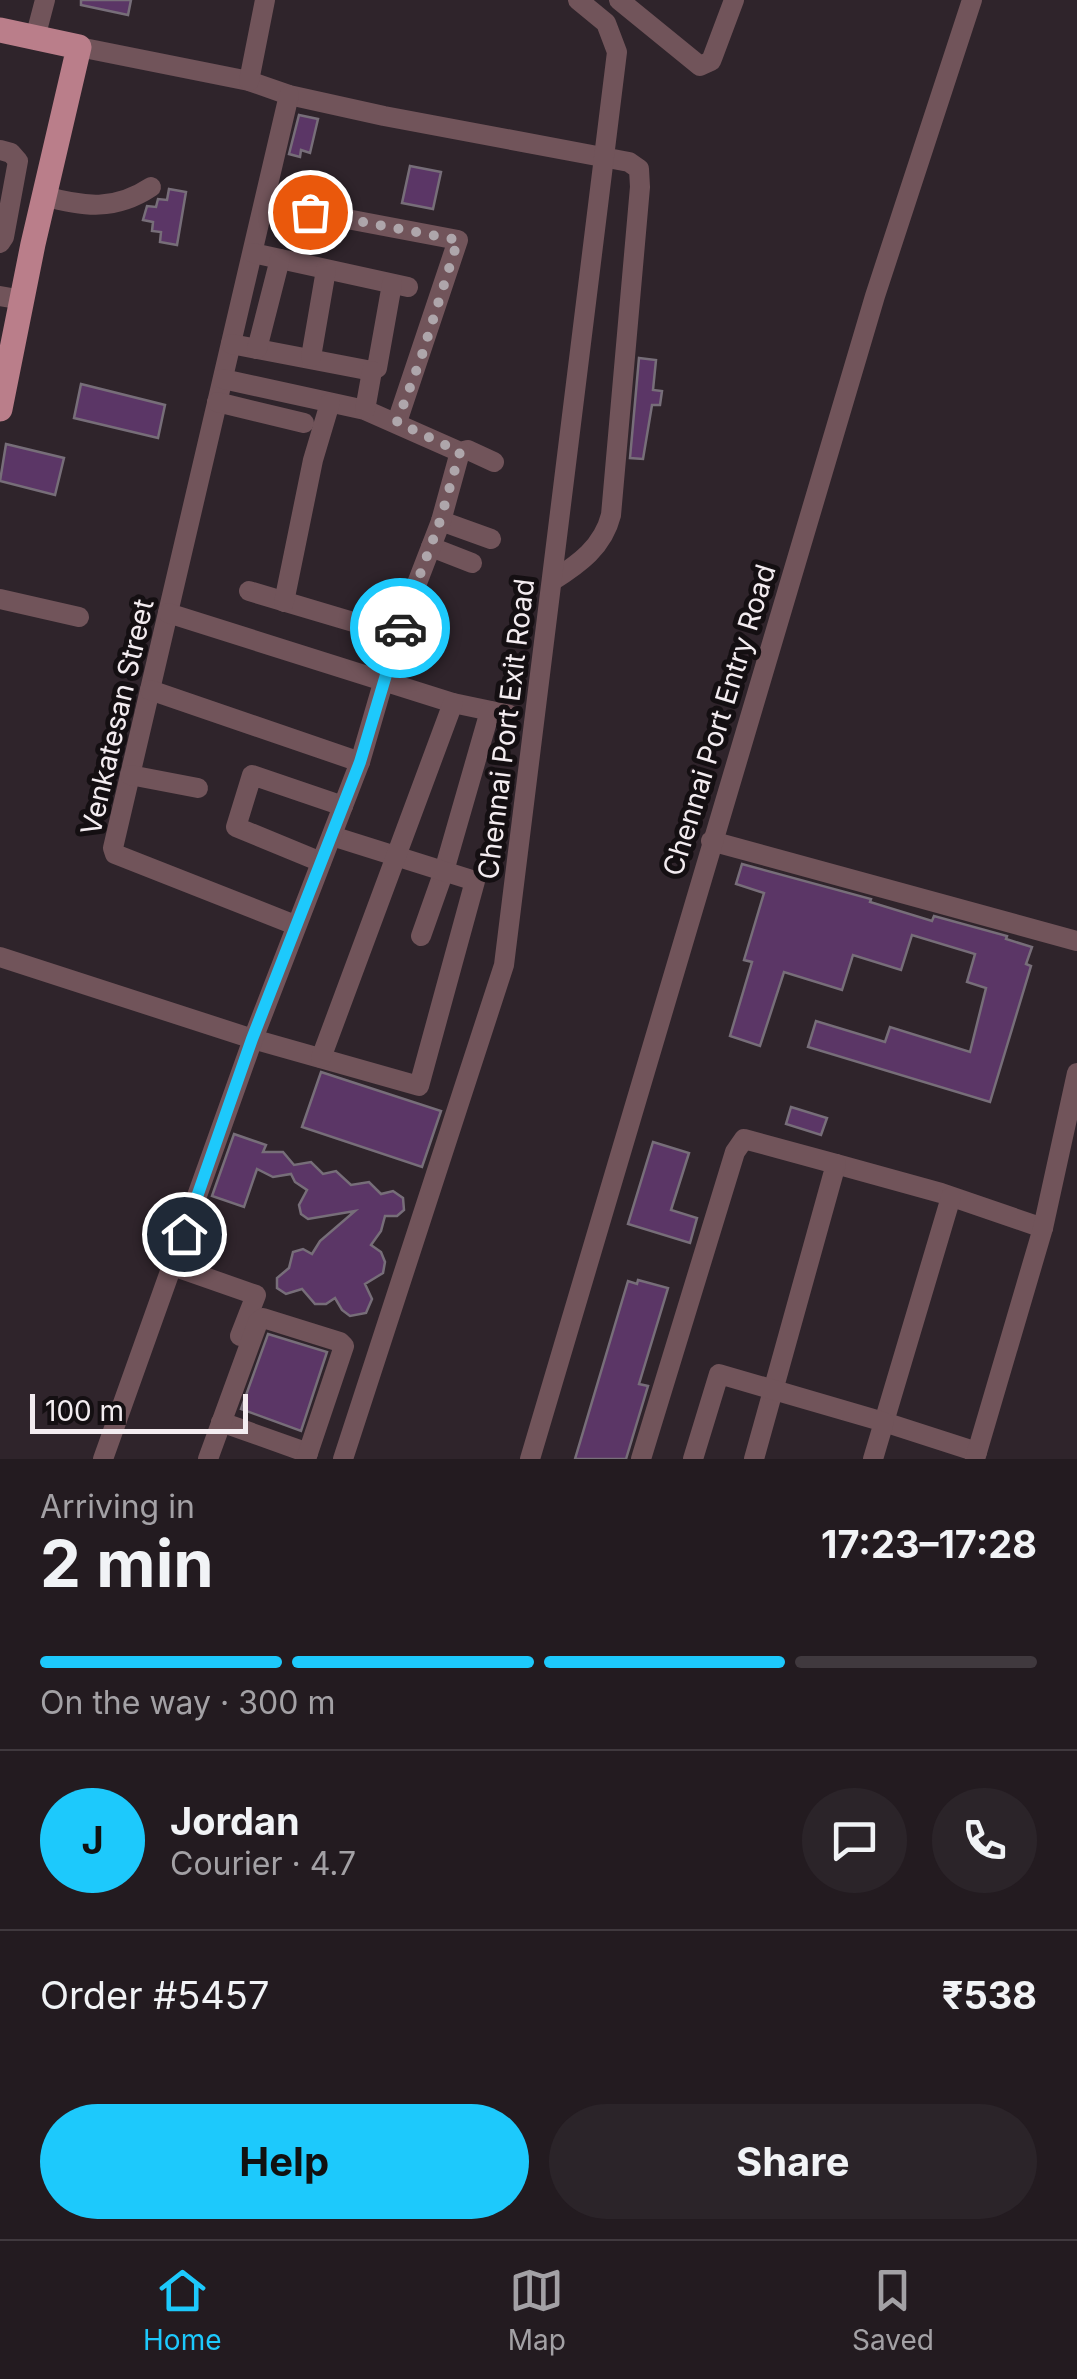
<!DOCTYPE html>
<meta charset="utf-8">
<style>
body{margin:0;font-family:Inter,sans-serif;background:#2b2429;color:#f1f3f6;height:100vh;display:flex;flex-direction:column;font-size:38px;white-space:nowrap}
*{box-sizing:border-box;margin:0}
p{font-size:32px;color:#a3a1a5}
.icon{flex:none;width:55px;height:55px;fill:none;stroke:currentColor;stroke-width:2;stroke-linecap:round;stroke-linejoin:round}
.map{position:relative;height:1459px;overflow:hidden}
.drawer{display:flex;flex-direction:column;background:#231b20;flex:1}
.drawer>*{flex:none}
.scale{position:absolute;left:30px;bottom:25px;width:218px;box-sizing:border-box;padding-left:10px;border:5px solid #f3ecf0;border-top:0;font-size:28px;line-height:35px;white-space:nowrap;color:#f3ecf0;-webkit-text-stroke:8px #140f12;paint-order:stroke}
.pin{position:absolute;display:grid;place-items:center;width:85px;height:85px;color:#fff;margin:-42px;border:5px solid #fff;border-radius:50%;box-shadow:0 2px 10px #0007}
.courier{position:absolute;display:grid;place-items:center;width:100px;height:100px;margin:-50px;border:8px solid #1dc9fc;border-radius:50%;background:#fff;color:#222;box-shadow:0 2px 12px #0007}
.summary em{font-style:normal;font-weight:700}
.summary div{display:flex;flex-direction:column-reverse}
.summary{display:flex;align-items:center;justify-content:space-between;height:170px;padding:0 40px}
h1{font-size:65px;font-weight:700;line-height:75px}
.bar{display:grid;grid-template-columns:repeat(4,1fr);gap:15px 10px;align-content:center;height:120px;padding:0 40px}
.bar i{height:12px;border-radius:8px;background:#40393e}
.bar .current{background:#1dc9fc}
.bar p{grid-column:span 4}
.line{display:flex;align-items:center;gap:25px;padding:0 40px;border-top:2px solid #40393e}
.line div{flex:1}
.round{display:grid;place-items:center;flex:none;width:105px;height:105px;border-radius:52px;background:#2b2429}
.button{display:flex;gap:20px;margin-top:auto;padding:20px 40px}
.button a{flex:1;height:115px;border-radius:60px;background:#1dc9fc;color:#111;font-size:40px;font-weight:700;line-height:115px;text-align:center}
.button a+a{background:#2b2429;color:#f1f3f6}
.tab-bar{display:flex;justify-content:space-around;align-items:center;height:140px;border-top:2px solid #40393e;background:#231b20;font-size:28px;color:#a3a1a5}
.tab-bar a{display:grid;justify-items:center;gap:5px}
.tab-bar .current{color:#1dc9fc}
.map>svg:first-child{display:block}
.building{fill:#5b3666;stroke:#776e79;stroke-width:2.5}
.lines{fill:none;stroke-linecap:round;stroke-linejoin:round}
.minor{stroke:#71545a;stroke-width:20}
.major{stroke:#ba7e8a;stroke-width:25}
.done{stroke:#aea6ab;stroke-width:10;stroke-dasharray:0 18}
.route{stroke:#1dc9fc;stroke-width:12}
.labels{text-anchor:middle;stroke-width:10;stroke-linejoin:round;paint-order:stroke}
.street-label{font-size:28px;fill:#f3ecf0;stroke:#140f12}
</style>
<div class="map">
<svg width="1077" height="1459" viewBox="0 0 1077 1459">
<rect width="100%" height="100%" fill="#2f242b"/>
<g class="building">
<polygon points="81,0 131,0 128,15 81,5"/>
<polygon points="299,115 318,119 310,153 301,150 300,157 289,154"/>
<polygon points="410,166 441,172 433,209 402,203"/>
<polygon points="169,189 186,192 177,245 160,242 161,232 152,231 153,222 143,220 147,206 156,207 158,199 167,200"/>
<polygon points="639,358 656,360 653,390 662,391 660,405 652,405 643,459 630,458"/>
<polygon points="81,384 165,405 158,438 74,418"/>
<polygon points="6,444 64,458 55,495 0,481"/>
<polygon points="742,864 871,899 870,902 932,921 934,916 1007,936 1006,939 1032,947 1026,964 1031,966 990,1102 808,1047 816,1021 885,1042 890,1027 970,1052 986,988 967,982 975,954 912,935 901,970 853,955 842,990 784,972 760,1046 730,1036 752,962 744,960 764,893 736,884"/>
<polygon points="321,1072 441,1111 422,1167 302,1127"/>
<polygon points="791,1107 827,1118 821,1135 786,1124"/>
<polygon points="234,1134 266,1145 263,1152 283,1152 294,1165 311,1162 323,1174 336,1171 351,1185 369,1182 381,1194 393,1191 403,1198 404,1210 397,1216 385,1216 381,1231 371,1245 381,1252 385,1262 383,1273 365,1284 372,1299 366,1313 350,1316 342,1310 335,1298 326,1304 315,1304 302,1289 286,1294 277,1288 277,1278 289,1268 293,1252 303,1249 312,1254 320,1241 355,1211 308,1219 301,1214 299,1205 307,1190 295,1182 291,1174 273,1177 257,1169 244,1207 212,1196"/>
<polygon points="653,1142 689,1153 671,1210 697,1218 690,1243 628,1224"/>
<polygon points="638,1280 668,1288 639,1384 648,1386 626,1459 575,1459 628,1281 637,1284"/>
<polygon points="268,1334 327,1352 301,1431 241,1409"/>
</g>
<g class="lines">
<g class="minor">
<polyline points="619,0 700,66 711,61 713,56 734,0"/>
<polyline points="35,38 45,0"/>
<path d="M79,47L249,81L289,95L384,116L629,162L639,169L640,187L611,515C603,547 579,564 552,581"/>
<polyline points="249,81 265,0"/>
<polyline points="289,95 113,848 115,854 295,925"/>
<polyline points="0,150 11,153 18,161 4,237 0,243"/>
<path d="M44,196C84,207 115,211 151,187"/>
<polyline points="310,212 458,240 397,422"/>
<polyline points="253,253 408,287"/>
<polyline points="0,296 23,300"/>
<polyline points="231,344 372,371 377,368 392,284"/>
<polyline points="257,349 280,259"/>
<polyline points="311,357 326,270"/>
<polyline points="223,379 365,410 460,452 468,450 494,462"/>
<polyline points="217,402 304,423"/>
<polyline points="365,410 372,371"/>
<polyline points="441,521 491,539"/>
<polyline points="431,547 472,563"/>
<polyline points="249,591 397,635"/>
<polyline points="0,599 79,617"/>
<polyline points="284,602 313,460 330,403"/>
<polyline points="168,613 453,703 510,715"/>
<polyline points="150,690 360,762"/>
<polyline points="130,775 198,788"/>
<polyline points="711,841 1077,941"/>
<polyline points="321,862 236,827 252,775 343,806"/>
<polyline points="421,936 444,871 490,711"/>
<polyline points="0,957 253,1039 419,1086 475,881 332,836"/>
<polyline points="321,1058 453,703"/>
<polyline points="836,1164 941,1193 1043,1228"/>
<polyline points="951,1197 884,1422 977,1452"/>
<polyline points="173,1266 256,1295 240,1336"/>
<polyline points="221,1422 308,1453"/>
<polyline points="103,1459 253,1039 360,762 397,635 441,521 460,452"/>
<polyline points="208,1459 258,1322 263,1318 340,1342 344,1346 306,1459"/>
<polyline points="343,1459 504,965 617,52 606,23 578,0"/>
<polyline points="530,1459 875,296 972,0"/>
<polyline points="641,1459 735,1152 744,1139 836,1164 754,1459"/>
<polyline points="693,1459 719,1374 884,1422 873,1459"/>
<polyline points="975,1459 1043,1228 1077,1073"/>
</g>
<polyline class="major" points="0,30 79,47 33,244 0,409"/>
</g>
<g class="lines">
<polyline class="done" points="310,212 458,240 421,358 397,422 460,452 440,521 400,628"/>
<polyline class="route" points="184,1234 252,1039 360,762 400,628"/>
</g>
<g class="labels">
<g class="street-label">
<text transform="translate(117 717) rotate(-77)" y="10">Venkatesan Street</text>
<text transform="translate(719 720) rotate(-73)" y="10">Chennai Port Entry Road</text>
<text transform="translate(506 729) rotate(-83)" y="10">Chennai Port Exit Road</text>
</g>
</g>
</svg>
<div class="scale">100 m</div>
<div class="pin" style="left:310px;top:212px;background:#ea580c"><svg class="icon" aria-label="bag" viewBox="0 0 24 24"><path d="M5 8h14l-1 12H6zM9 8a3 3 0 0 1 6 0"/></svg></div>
<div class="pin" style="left:184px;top:1234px;background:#1f2937"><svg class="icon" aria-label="home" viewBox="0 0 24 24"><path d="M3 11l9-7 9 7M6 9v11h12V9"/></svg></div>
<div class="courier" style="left:400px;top:628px"><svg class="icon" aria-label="car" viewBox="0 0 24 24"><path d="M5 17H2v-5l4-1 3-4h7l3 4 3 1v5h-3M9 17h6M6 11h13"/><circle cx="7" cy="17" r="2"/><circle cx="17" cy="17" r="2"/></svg></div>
</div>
<section class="drawer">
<div class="summary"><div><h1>2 min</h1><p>Arriving in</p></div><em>17:23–17:28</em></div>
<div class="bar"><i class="current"></i><i class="current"></i><i class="current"></i><i></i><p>On the way · 300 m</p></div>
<div class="line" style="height:180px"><b class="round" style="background:#1dc9fc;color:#111">J</b><div><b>Jordan</b><p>Courier · 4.7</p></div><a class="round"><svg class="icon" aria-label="chat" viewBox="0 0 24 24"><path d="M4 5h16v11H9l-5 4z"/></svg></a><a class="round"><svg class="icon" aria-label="phone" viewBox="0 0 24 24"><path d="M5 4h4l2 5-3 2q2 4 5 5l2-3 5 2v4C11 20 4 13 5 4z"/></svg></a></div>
<div class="line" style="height:130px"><div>Order #5457</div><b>₹538</b></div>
<div class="button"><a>Help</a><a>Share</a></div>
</section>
<nav class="tab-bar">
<a class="current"><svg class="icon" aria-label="home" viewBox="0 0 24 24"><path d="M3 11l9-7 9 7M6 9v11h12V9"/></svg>Home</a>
<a><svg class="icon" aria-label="map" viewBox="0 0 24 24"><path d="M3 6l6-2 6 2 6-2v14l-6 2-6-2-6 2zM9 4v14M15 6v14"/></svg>Map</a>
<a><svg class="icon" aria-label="saved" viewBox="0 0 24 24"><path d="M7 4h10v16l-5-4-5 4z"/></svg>Saved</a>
</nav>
